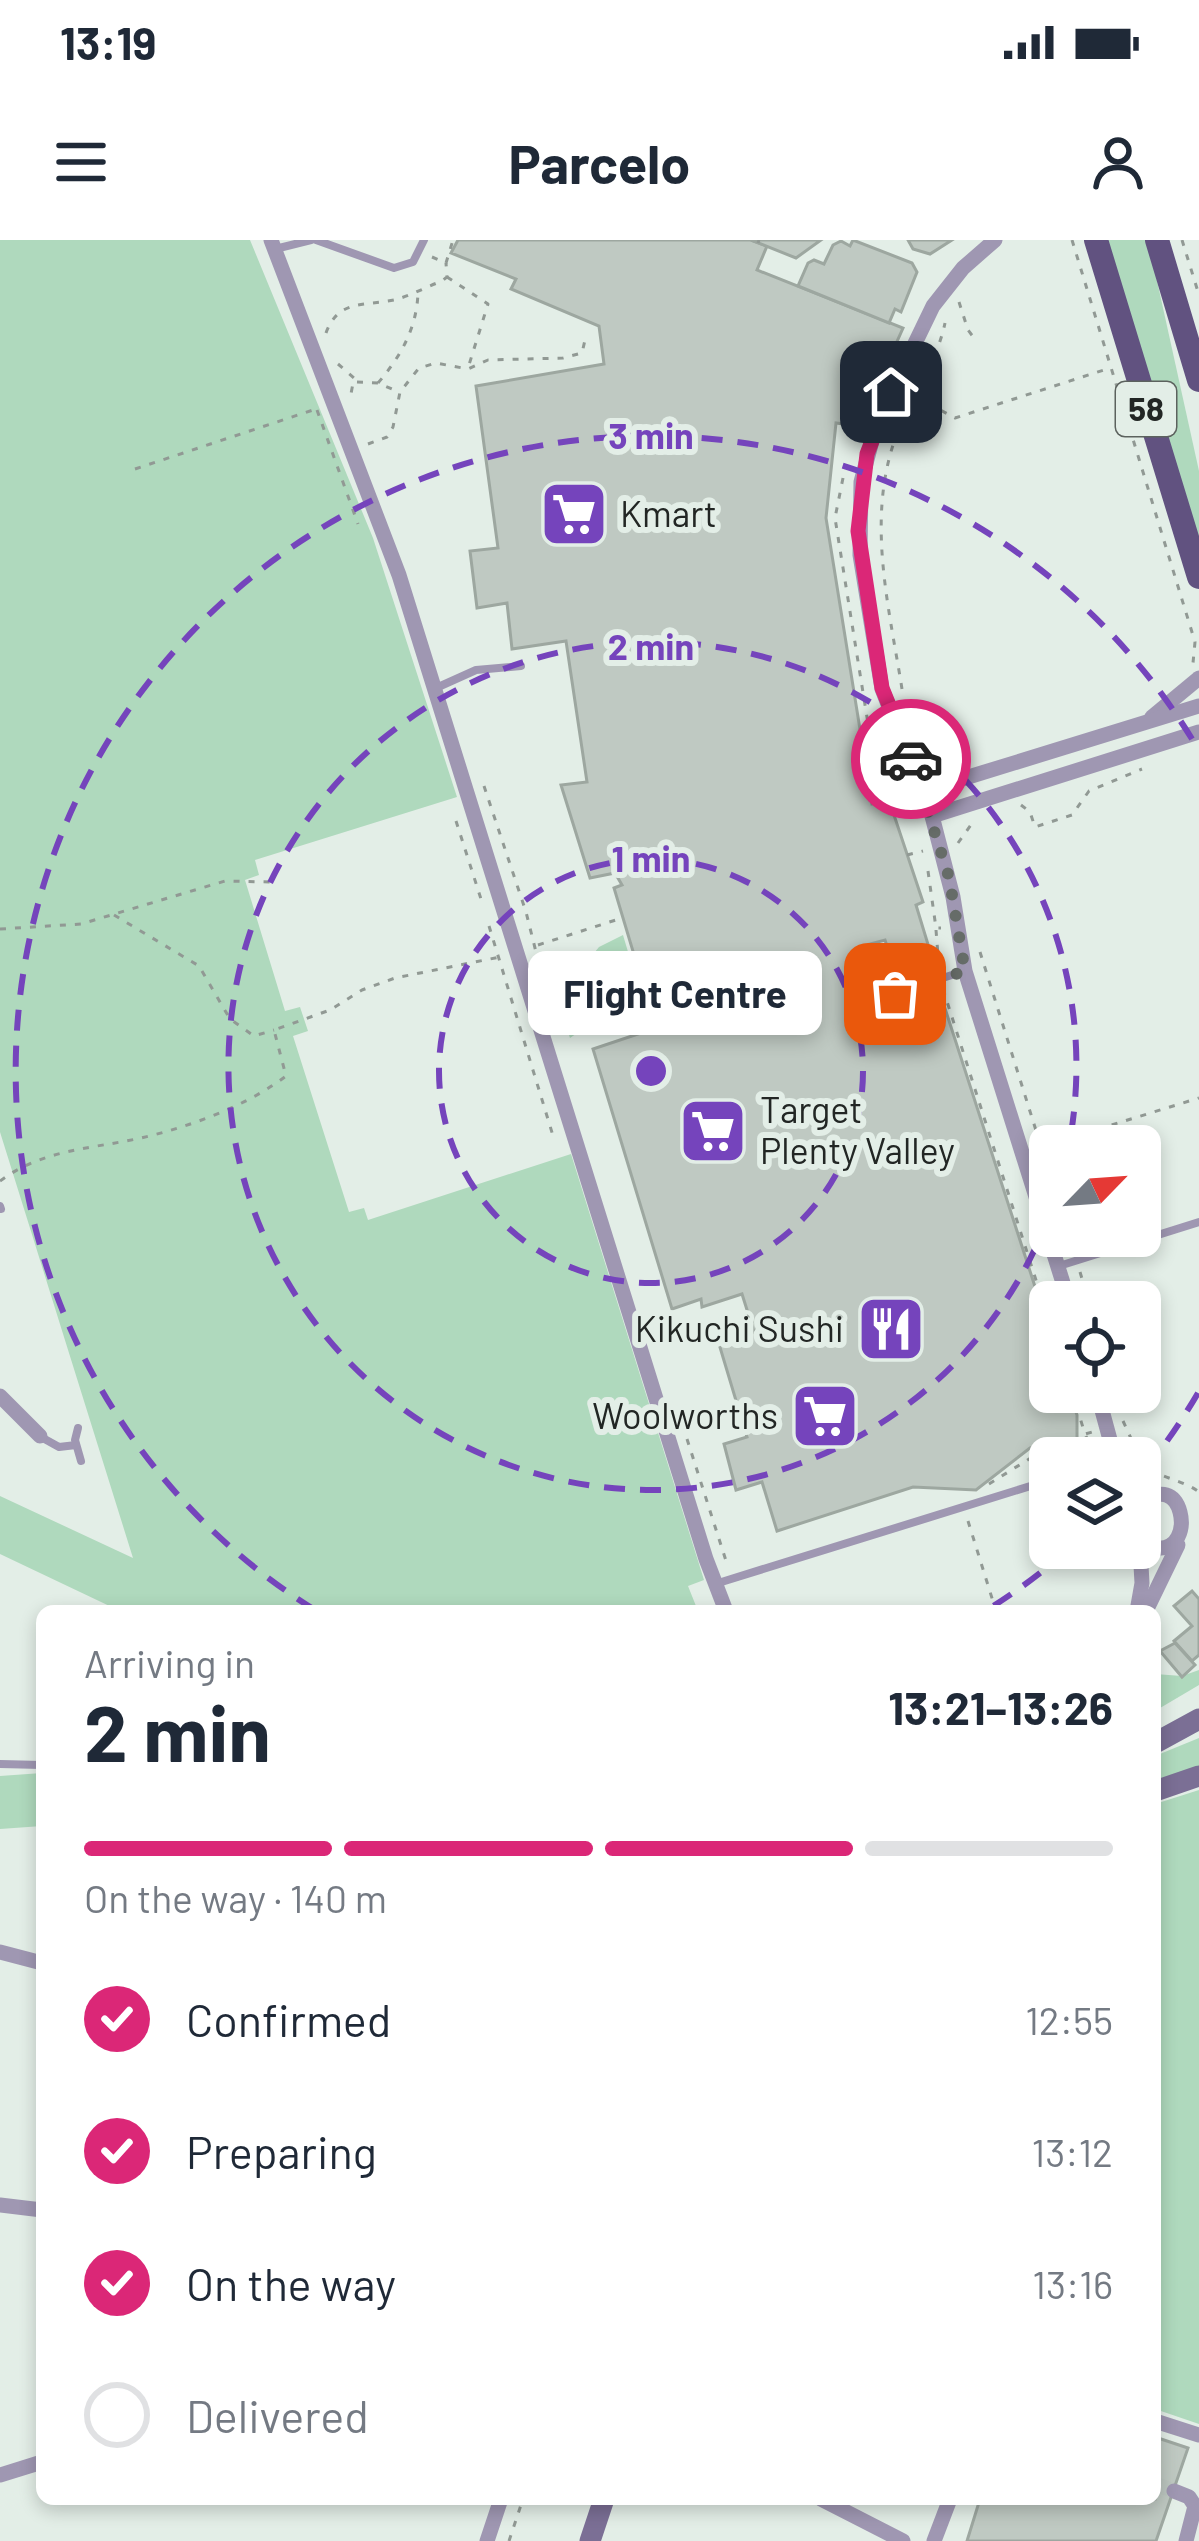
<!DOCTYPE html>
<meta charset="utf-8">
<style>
body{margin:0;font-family:Barlow,sans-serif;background:#f6f6f7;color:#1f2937;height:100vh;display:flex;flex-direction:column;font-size:45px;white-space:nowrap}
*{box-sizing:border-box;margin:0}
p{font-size:39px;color:#747a83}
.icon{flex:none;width:66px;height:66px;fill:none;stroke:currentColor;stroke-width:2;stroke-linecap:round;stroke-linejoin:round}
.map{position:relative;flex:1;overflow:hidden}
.details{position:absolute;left:36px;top:1365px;width:1125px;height:900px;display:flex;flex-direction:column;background:#fff;border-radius:18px;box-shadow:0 6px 18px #0003}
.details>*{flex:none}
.needle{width:78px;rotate:65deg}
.tools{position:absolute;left:1029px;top:885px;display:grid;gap:24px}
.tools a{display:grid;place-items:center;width:132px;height:132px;border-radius:18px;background:#fff;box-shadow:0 6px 18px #0003;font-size:60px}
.pin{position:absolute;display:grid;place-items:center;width:102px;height:102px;color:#fff;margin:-51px;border-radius:24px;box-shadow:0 6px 18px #0006}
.courier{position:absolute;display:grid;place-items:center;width:120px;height:120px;margin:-60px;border:9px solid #db2777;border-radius:50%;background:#fff;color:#222;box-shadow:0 3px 15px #0007}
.bubble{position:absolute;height:84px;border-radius:18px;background:#fff;box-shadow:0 6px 18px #0003;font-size:39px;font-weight:700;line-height:84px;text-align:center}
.headline em{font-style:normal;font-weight:700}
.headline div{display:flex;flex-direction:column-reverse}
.headline{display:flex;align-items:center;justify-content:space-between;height:204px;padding:0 48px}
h1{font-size:78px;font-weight:700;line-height:90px}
.bar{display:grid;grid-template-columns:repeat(4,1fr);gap:18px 12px;align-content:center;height:144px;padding:0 48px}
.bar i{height:15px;border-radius:9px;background:#e0e1e3}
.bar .selected{background:#db2777}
.bar p{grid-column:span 4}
ol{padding:0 48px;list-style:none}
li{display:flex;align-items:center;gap:36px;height:132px}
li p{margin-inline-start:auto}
li .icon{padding:12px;border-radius:50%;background:#db2777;color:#fff;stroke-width:4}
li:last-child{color:#747a83}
li i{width:66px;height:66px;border:6px solid #e0e1e3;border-radius:50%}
.status{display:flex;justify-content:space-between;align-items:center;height:84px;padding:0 60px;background:#fff;direction:ltr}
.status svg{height:33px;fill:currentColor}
header{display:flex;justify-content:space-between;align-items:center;height:156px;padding:0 48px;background:#fff;font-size:54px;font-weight:700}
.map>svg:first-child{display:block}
.green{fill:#afd9bd}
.building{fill:#bfc9c2;stroke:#9da7a0;stroke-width:3}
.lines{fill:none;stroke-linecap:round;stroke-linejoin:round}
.minor-tunnel{stroke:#bcc6c0;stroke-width:15;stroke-dasharray:15 8;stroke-linecap:butt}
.path{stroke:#919994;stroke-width:3;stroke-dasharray:6 9;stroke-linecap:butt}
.service{stroke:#9f97b2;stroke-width:8}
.minor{stroke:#9f97b2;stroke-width:15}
.secondary{stroke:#7b6f95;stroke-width:21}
.primary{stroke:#615280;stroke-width:24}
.done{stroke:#666c68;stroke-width:12;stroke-dasharray:0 21.6}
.route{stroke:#db2777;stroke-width:15}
.ring{fill:none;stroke:#7544bc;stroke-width:6;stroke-dasharray:21 15}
.labels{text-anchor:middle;stroke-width:12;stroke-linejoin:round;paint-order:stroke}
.shield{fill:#e3eee7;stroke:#5c625e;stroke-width:3}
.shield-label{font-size:33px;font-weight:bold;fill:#222624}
.poi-label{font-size:36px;fill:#222624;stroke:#e3eee7;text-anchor:start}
.centre{fill:#7544bc;stroke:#e3eee7;stroke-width:6}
.ring-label{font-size:36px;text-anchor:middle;font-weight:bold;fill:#7544bc;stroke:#e3eee7;stroke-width:12;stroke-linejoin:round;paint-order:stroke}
</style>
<div class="status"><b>13:19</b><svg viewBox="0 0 49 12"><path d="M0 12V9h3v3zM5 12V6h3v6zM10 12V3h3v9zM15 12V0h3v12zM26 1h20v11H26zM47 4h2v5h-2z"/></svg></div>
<header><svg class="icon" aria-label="menu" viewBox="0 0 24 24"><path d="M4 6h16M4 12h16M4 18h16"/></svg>Parcelo<svg class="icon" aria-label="person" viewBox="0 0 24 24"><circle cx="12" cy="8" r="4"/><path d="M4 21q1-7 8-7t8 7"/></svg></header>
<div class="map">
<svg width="1199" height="2301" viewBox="0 0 1199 2301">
<rect width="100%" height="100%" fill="#e3eee7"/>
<g class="green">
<polygon points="0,0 250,0 373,298 457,557 255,620 259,635 245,640 285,771 300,767 308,791 293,796 349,972 364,968 368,980 571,914 704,1340 688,1346 698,1371 120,1371 0,1314 0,1256 133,1318 0,892"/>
<polygon points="1105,0 1148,0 1199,231 1199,307"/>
<polygon points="623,695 637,742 612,756 615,767 570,798 557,758 599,707"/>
<polygon points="1199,1430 1199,1445 1155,1471 1155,1434 1182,1436"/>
<polygon points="1199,1498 1199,1527 1155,1540 1155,1516"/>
<polygon points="42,1533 42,1586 0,1589 0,1536"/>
<polygon points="1199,1550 1199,2184 1155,2169 1155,1564"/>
</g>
<g class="building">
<polygon points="458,0 751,0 767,6 757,30 903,88 859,186 836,183 826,278 872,564 889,560 923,662 916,665 934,724 924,728 918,707 890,715 885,700 870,704 896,786 937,773 933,758 941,756 1050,1093 1050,1152 1069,1152 1077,1175 1077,1201 1030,1208 976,1250 913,1247 777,1291 762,1242 736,1250 724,1204 747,1197 719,1104 754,1092 742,1054 702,1067 701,1059 672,1069 593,809 656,788 614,648 622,645 615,633 590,638 561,545 587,542 566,401 512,409 507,363 477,368 470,311 498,308 476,146 604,124 599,86 511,49 516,39 451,13"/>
<polygon points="751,0 821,0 796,18"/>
<polygon points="853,0 912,23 917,32 901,72 895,69 889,83 798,46 808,23 814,20 824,24 833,5 841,1 850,6"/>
<polygon points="908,0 952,0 930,14 913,9"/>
<polygon points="1192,1351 1199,1359 1199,1415 1192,1421 1174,1401 1192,1386 1174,1366"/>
<polygon points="1175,1403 1195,1425 1182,1437 1160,1411"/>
<polygon points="1155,2197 1188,2208 1156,2301 967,2301 980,2259 1155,2259"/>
</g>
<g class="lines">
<polyline class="minor-tunnel" points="1155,2244 1174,2251"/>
<g class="path">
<polyline points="1072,0 1195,402 1193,423"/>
<polyline points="1182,0 1199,55"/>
<polyline points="758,3 759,0"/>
<polyline points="432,17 446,23 453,0"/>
<polyline points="447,37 488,64 468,128"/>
<polyline points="959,62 968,90 974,98"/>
<path d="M326,93C338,59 365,66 394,60C410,56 426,47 442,41L447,37L446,23"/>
<polyline points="338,124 354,138 350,159"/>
<polyline points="357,142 378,143 399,152"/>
<path d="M378,143C401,116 417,88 418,52"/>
<polyline points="915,156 955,178 1107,129"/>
<polyline points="317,170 358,284"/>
<polyline points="368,204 387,197 393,187 400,152 419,128 436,123 468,129 488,120 563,118 582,113 585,100"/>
<polyline points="135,229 316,169"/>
<polyline points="843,238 835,278 870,496 910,571"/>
<path d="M902,449C889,367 867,283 894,202C907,161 936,126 945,83"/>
<polyline points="908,474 933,467"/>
<polyline points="484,546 526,672 538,720"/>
<polyline points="1021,565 1030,572 1035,587 1072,575 1089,551 1142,529"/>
<polyline points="456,581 481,659"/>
<polyline points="958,603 973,582"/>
<polyline points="907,615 923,611"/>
<polyline points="928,631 936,688 941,688"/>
<polyline points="114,675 199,726 230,779 254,796 274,790"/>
<polyline points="489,686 554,899"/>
<polyline points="0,689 81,684 225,641 270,642"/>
<polyline points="936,690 939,728"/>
<polyline points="538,705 622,678"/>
<polyline points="980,712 1050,935"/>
<polyline points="943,749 1050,1084"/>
<polyline points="1040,907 1199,858"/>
<path d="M0,941C43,909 91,909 141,898C189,887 247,866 286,836L274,790L330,770L362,750L395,738L500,717"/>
<polyline points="1080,1032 1089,1062"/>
<polyline points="1072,1152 1085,1194 1092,1192"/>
<polyline points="1123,1181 1140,1218"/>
<polyline points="1086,1196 1094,1218"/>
<polyline points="687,1199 728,1327"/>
<path d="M1140,1219C1154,1239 1179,1237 1199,1252"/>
<polyline points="989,1244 1037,1214 1090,1206"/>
<polyline points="968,1281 996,1371"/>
<polyline points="509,2301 523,2259"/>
</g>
<g class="service">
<polyline points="316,0 394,28 413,22 424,0"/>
<polyline points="275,9 311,0"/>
<polyline points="436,448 476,430 521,426"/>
<polyline points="894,754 964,731"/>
<polyline points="0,966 1,969"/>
<polyline points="1059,1026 1199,982"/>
<polyline points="78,1188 75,1200 81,1221"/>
<polyline points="41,1197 59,1207 76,1205"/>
<polyline points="715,1344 1050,1240"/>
<polyline points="0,1524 42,1525"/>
</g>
<g class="minor">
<polyline points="271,0 399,335 706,1319 726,1371"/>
<polyline points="995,0 963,28 933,66 877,182 861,242 860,315 882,449 932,576 953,657 965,731 1069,1062"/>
<polyline points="1152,477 1199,438"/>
<polyline points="923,551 1199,466"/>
<polyline points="932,576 1199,492"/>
<polyline points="1097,1152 1115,1218"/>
<polyline points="0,1156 40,1196"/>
<path d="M1140,1267C1182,1222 1199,1312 1157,1308L1140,1296"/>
<polyline points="1137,1371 1142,1343 1140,1308"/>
<polyline points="1146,1371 1178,1305"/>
<polyline points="0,1712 42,1723"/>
<polyline points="0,1965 42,1970"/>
<polyline points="1155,2181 1199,2195"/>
<polyline points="0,2235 42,2222"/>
<polyline points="1174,2251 1189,2257 1195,2266 1186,2301"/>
<polyline points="821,2259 903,2301"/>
<polyline points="487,2301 501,2259"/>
<polyline points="934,2301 950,2259"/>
</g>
<g class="secondary">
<polyline points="1155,1503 1199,1479"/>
<polyline points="1155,1551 1199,1536"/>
<polyline points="590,2301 604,2259"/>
</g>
<g class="primary">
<polyline points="1096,0 1199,337"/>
<polyline points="1157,0 1199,140"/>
</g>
</g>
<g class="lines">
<polyline class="done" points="895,754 965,731 949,637 911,519"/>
<polyline class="route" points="891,152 867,214 858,291 882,448 911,519"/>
</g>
<g class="ring">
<circle cx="651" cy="831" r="212"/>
<path d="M1049 976A424 424 0 1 1 1069 905"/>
<path d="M1198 1153A635 635 0 0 1 1141 1235M1068 1310A635 635 0 0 1 987 1370M315 1370A635 635 0 1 1 1198 509"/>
</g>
<defs>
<symbol id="supermarket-square" viewBox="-11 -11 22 22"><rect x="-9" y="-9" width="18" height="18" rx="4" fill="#7544bc" stroke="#e3eee7"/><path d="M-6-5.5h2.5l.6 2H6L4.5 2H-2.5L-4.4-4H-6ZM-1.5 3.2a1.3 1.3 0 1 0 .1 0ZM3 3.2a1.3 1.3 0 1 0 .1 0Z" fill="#fff"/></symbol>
<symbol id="restaurant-square" viewBox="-11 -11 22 22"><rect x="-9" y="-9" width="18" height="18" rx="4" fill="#7544bc" stroke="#e3eee7"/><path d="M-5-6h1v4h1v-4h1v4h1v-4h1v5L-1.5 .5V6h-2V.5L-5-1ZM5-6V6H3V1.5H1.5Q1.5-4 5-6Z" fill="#fff"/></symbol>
</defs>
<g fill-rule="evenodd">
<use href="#supermarket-square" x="536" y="236" width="76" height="76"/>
<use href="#supermarket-square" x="675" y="853" width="76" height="76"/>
<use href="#restaurant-square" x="853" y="1051" width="76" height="76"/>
<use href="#supermarket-square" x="787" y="1138" width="76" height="76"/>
</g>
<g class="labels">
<rect class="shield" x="1116" y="142" width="60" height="54" rx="9"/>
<g class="shield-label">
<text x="1146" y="181">58</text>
</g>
<g class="poi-label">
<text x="620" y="287">Kmart</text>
<text x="760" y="883">Target<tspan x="760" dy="41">Plenty Valley</tspan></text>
<text x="844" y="1102" text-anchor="end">Kikuchi Sushi</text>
<text x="778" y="1189" text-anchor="end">Woolworths</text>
</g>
</g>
<circle cx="651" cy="831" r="18" class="centre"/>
<g class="ring-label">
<text x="651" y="209">3 min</text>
<text x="651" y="420">2 min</text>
<text x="651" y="632">1 min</text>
</g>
</svg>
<div class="tools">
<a><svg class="needle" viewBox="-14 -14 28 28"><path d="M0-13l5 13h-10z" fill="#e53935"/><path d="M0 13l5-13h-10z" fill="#747a83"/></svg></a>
<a><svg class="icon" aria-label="locate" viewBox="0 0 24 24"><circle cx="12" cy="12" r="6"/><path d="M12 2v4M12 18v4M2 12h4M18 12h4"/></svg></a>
<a><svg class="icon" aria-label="layers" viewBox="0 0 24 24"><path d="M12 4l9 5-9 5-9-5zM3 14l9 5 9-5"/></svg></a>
</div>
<div class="pin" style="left:895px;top:754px;background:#ea580c"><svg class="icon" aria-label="bag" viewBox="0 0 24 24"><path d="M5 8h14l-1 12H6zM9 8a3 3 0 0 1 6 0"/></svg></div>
<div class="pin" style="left:891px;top:152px;background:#1f2937"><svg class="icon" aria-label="home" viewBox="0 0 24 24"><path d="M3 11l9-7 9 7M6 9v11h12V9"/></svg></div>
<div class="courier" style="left:911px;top:519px"><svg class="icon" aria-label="car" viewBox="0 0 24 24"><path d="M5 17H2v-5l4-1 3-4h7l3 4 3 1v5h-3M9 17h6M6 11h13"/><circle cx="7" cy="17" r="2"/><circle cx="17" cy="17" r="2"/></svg></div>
<div class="bubble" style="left:528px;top:711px;width:294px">Flight Centre</div>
<section class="details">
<div class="headline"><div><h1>2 min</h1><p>Arriving in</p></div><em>13:21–13:26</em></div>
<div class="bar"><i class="selected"></i><i class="selected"></i><i class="selected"></i><i></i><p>On the way · 140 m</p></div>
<ol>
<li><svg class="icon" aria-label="check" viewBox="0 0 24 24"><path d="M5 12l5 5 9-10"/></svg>Confirmed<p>12:55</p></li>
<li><svg class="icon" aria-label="check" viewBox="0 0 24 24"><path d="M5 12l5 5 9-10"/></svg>Preparing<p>13:12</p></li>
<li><svg class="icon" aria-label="check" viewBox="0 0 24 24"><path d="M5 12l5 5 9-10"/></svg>On the way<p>13:16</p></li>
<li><i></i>Delivered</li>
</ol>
</section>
</div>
